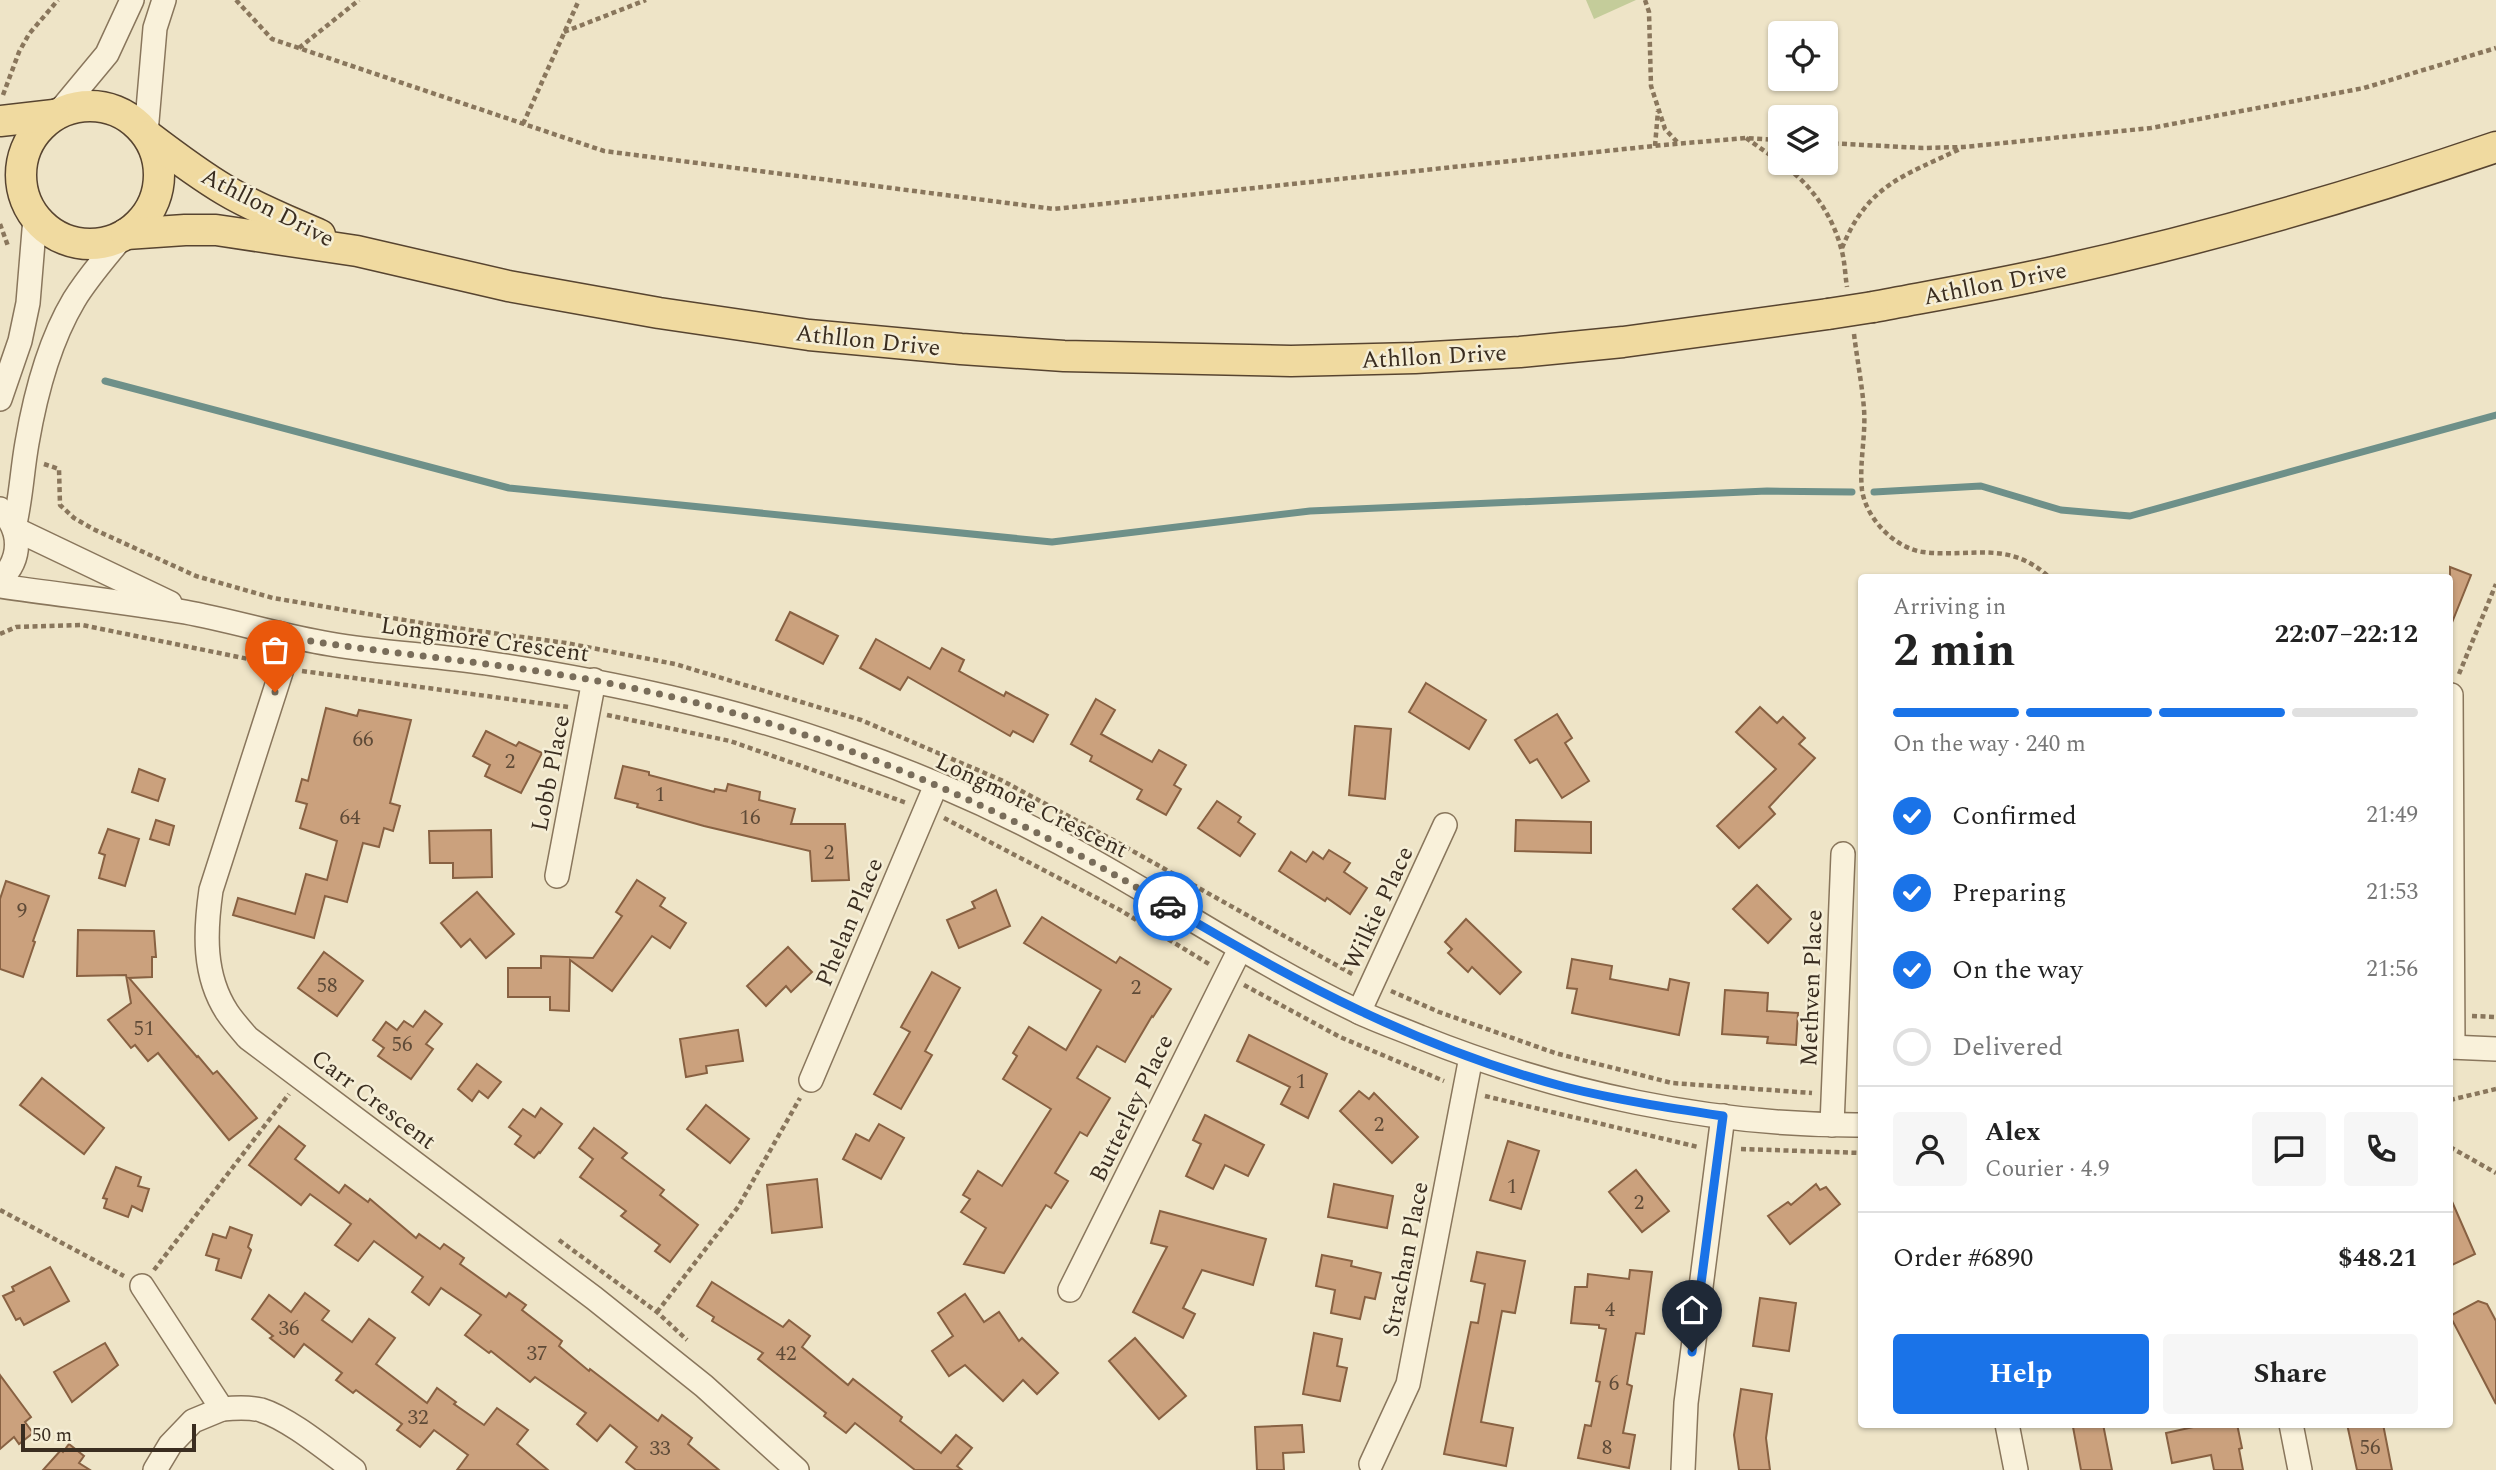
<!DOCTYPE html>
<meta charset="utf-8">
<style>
body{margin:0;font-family:Spectral,serif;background:#f6f6f6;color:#222;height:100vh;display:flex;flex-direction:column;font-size:26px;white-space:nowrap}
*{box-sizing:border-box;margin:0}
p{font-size:23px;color:#767676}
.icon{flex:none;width:38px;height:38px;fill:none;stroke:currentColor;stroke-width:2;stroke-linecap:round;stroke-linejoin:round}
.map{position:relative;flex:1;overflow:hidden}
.details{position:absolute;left:1858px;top:574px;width:595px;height:854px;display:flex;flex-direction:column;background:#fff;border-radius:7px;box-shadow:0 2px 5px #0004}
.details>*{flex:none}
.tools{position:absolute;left:1768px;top:21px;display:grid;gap:14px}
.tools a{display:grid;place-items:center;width:70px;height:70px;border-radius:7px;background:#fff;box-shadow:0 2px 5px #0004;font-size:35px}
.scale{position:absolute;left:21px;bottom:18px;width:175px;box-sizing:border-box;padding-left:7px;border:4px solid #3a2d20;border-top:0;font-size:19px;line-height:24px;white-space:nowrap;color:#3a2d20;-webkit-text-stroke:5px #f5eed6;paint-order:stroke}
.pin{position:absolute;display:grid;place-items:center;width:60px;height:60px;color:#fff;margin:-72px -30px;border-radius:50% 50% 50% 0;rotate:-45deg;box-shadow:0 0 7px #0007}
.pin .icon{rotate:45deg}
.courier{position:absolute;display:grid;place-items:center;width:70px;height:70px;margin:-35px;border:5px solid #1a73e8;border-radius:50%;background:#fff;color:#222;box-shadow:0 2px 9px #0007}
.head em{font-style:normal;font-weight:700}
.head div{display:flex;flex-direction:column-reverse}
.head{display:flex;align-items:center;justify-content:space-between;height:119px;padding:0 35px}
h1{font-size:46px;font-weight:700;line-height:52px}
.bar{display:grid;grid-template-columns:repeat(4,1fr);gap:10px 7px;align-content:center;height:84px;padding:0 35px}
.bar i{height:9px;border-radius:5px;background:#e0e0e0}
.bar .current{background:#1a73e8}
.bar p{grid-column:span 4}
.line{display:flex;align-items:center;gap:18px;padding:0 35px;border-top:2px solid #e0e0e0}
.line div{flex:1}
.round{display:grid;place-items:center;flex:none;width:74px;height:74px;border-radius:7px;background:#f6f6f6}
ol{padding:0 35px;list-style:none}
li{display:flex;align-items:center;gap:21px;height:77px}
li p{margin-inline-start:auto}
li .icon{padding:7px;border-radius:50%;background:#1a73e8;color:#fff;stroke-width:4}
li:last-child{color:#767676}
li i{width:38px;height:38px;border:4px solid #e0e0e0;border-radius:50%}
.action{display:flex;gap:14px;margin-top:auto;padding:14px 35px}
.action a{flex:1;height:80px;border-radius:7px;background:#1a73e8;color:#fff;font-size:28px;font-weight:700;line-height:80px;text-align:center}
.action a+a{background:#f6f6f6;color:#222}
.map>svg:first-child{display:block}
.green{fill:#c4cc9a}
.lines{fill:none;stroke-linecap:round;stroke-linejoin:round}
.stream{stroke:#6e9089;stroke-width:7}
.building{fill:#cba17d;stroke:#886142;stroke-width:2}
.minor-casing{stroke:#89765c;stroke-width:26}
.major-casing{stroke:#574430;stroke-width:33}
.path{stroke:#89765c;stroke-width:4.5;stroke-dasharray:5 3.5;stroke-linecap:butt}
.minor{stroke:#f9f1da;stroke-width:23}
.major{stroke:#f0daa0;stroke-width:30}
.major-bridge-casing{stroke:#574430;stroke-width:33;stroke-linecap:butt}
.major-bridge{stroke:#f0daa0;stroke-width:30}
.done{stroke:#796d5a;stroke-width:7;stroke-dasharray:0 12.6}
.route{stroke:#1a73e8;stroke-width:9}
.labels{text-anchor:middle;stroke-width:5;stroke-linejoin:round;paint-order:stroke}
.number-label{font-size:21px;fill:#5e4a37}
.street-label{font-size:24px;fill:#3a2d20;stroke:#f5eed6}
</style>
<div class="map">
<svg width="2496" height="1470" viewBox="0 0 2496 1470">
<rect width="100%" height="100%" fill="#eee4c7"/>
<polygon class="green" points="1586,0 1636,0 1594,19"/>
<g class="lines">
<g class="stream">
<polyline points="105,381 509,488 1052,542 1310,511 1767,491 1852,492"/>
<polyline points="1874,492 1981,486 2061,510 2130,516 2496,415"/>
</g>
</g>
<g class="building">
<polygon points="2450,567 2471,575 2451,625 2450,625"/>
<polygon points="790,612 838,636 823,664 776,640"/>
<polygon points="876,639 930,669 942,648 964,660 959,671 1004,696 1006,692 1048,715 1033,742 1013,731 1010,736 908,677 900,690 860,668"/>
<polygon points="1426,683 1486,720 1469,749 1409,712"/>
<polygon points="1096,699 1115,710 1101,734 1152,762 1159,750 1186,765 1174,785 1181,789 1166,815 1137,799 1142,790 1090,761 1092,756 1071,744"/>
<polygon points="1760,707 1777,723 1783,717 1805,738 1799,744 1815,758 1769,807 1775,814 1739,848 1717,826 1776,769 1736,732"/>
<polygon points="326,708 357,716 359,710 411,720 390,803 400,806 393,831 384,828 379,847 363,843 347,902 325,896 314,938 233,915 238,898 295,914 306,874 327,880 337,841 300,828 307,804 296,801 302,779 308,781"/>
<polygon points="1557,714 1572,738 1565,743 1589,781 1562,798 1537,759 1530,763 1515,740"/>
<polygon points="1355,726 1391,729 1385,799 1349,795"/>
<polygon points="486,731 516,746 519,742 542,753 521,793 485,776 490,765 473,756"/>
<polygon points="623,766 649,772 649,775 714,792 715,789 726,791 728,784 760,792 759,800 795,809 791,824 845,824 849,880 812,881 810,851 704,826 637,807 638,804 615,798"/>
<polygon points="139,769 165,779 158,801 132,792"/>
<polygon points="1217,801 1241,817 1238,822 1255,834 1240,856 1198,828"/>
<polygon points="156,820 174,826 169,845 150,839"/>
<polygon points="1516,820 1591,822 1591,853 1515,851"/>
<polygon points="108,829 139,839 125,886 99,878 105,855 99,853"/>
<polygon points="491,830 492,877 453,878 453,863 430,863 429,831"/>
<polygon points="1329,850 1350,863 1344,872 1367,888 1350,914 1327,898 1325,901 1279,871 1291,852 1306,862 1313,852 1323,859"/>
<polygon points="637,880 665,898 660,906 686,923 670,948 652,936 612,991 570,960 569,1011 550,1010 550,997 508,997 508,968 541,968 541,956 593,958 622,916 616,912"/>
<polygon points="6,881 49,896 33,941 35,942 23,977 0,969 0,899"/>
<polygon points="1757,885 1791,919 1768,943 1733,909"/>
<polygon points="996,890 1010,926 959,948 947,920 975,908 972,902"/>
<polygon points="477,892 514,934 486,958 470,939 461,947 441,923"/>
<polygon points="1042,917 1116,963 1120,957 1171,989 1153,1017 1152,1016 1125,1062 1097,1046 1077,1078 1110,1098 1087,1136 1080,1132 1055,1173 1068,1181 1051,1208 1046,1205 1004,1273 964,1264 986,1228 961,1212 970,1199 963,1195 978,1171 1002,1186 1051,1109 1003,1079 1017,1056 1013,1053 1029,1027 1066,1050 1101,990 1024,943"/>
<polygon points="1466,919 1521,972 1500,994 1472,967 1468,972 1448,953 1452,949 1445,942"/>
<polygon points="78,930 154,931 156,957 152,957 152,977 129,978 197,1057 198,1056 213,1074 217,1071 257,1118 229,1140 158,1053 148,1061 135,1045 131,1048 108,1020 131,1003 126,975 77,976"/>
<polygon points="788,947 812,972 791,992 786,986 766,1006 747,986"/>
<polygon points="324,952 363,981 337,1016 298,988"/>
<polygon points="1572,959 1612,966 1610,979 1668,990 1670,979 1689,983 1679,1035 1572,1013 1577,989 1567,988"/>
<polygon points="932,972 960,988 925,1051 932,1055 901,1109 874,1094 910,1032 901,1027"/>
<polygon points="1725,990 1768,993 1767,1011 1798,1013 1796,1045 1767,1043 1768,1037 1722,1034"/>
<polygon points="425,1011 442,1024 426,1044 433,1049 411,1079 378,1056 384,1048 373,1040 386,1022 397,1030 404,1021 413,1027"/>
<polygon points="738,1030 743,1061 706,1066 707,1073 686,1077 680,1039"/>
<polygon points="1249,1035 1327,1074 1308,1118 1281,1104 1290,1087 1237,1061"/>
<polygon points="477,1064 501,1082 488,1098 479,1091 472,1101 458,1089"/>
<polygon points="42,1078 104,1128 84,1154 20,1105"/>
<polygon points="1359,1091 1369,1099 1374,1093 1418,1137 1392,1163 1340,1111"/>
<polygon points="706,1105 749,1139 730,1163 687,1129"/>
<polygon points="541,1108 562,1124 540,1153 539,1152 534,1158 515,1144 521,1136 509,1127 523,1109 535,1117"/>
<polygon points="1205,1115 1264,1145 1248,1176 1225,1165 1213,1189 1186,1176 1201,1144 1193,1140"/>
<polygon points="879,1124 904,1138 881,1179 843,1159 856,1134 869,1141"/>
<polygon points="279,1126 305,1146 295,1159 339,1193 345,1185 368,1202 370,1199 416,1238 419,1234 440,1249 444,1244 464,1258 460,1264 506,1297 509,1293 526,1305 522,1310 562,1341 559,1346 589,1371 590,1369 658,1421 662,1415 692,1438 688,1444 719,1470 636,1470 626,1462 637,1447 610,1425 597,1441 577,1424 586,1413 535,1377 530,1382 491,1351 489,1353 465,1335 481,1315 441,1288 429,1305 412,1292 423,1277 374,1241 358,1261 335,1245 351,1224 310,1194 301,1205 249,1165"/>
<polygon points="594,1128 627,1153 622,1158 664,1190 660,1195 698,1225 670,1262 655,1251 660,1245 621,1216 626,1211 580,1177 593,1159 579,1148"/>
<polygon points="1508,1141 1539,1151 1521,1209 1490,1200"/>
<polygon points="116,1167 141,1177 138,1186 149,1189 142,1211 132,1206 128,1217 104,1208 107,1199 103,1198"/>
<polygon points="1636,1170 1669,1211 1642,1232 1609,1192"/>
<polygon points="817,1179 822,1227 772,1233 767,1185"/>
<polygon points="1334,1184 1393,1196 1387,1228 1328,1217"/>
<polygon points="1816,1184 1820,1190 1826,1187 1840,1204 1790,1244 1768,1216 1788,1202 1791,1205"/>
<polygon points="2450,1197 2475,1254 2450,1266"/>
<polygon points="1160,1211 1266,1239 1253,1285 1202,1270 1183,1308 1195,1314 1183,1338 1133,1312 1167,1247 1151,1243"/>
<polygon points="230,1227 252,1235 248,1247 251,1250 241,1278 216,1270 219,1259 206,1255 213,1234 226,1238"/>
<polygon points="1477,1252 1525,1261 1515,1313 1502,1311 1481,1422 1513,1428 1506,1466 1444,1454 1471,1322 1478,1323 1485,1284 1471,1281"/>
<polygon points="1322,1255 1352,1261 1351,1266 1381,1273 1375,1299 1365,1297 1360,1319 1331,1313 1335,1290 1316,1286"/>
<polygon points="50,1267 69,1301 24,1325 20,1318 16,1320 3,1296 14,1291 12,1287"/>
<polygon points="1630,1270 1652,1272 1644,1334 1636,1333 1627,1384 1632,1386 1623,1433 1635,1435 1629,1468 1578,1458 1585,1425 1591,1426 1600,1382 1596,1381 1606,1329 1599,1328 1599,1325 1571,1323 1575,1287 1587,1287 1588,1274 1629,1279"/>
<polygon points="712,1282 783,1327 789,1320 810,1336 802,1347 848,1385 853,1379 902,1417 900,1421 941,1453 956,1435 972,1448 957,1466 962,1470 915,1470 855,1423 846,1433 824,1416 826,1413 758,1359 763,1353 712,1321 714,1317 697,1306"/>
<polygon points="305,1293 329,1311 322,1320 352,1342 369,1319 395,1338 376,1364 427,1403 437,1388 456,1402 454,1404 484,1425 497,1408 528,1430 517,1444 548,1470 457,1470 468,1455 434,1430 420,1447 397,1430 402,1424 356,1390 353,1393 336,1380 342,1373 304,1344 294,1357 270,1338 273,1336 252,1319 269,1295 291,1312"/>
<polygon points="965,1294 984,1322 999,1312 1019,1341 1022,1338 1058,1373 1037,1394 1023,1380 1003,1401 965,1365 949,1376 932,1351 953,1336 938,1313"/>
<polygon points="1760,1298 1796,1303 1789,1351 1753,1346"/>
<polygon points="2478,1301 2487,1304 2496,1321 2496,1404 2450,1316"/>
<polygon points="1314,1333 1342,1339 1337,1366 1347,1368 1340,1401 1303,1394"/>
<polygon points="1135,1338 1186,1396 1159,1419 1109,1361"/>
<polygon points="105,1343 118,1365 72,1402 54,1372"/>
<polygon points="0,1375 31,1417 25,1422 33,1433 19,1444 14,1437 0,1449"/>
<polygon points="1741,1389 1772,1394 1766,1438 1770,1470 1739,1470 1734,1435"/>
<polygon points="2086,1424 2103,1424 2112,1470 2081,1470 2073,1427"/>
<polygon points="2207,1424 2237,1424 2242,1448 2239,1449 2243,1470 2214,1470 2211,1455 2172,1463 2166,1433"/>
<polygon points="2347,1424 2383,1424 2392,1470 2357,1470"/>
<polygon points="1302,1425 1304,1452 1283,1453 1284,1470 1257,1470 1255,1427"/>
<polygon points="69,1444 84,1456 79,1463 90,1470 43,1470 61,1450 63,1452"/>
</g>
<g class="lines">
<defs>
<g id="minor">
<polyline points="58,113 107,54 132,0"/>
<polyline points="146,133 155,28 164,0"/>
<polyline points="0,399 20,341 28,303 35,218"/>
<path d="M0,509C22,530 22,559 0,580"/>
<path d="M14,528C21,499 22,471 27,443C35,396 49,342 74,300C88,277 106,257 123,236"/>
<polyline points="15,529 170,603"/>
<path d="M0,586C62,595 124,602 185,612C234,621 281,636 330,644C381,653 434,655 486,663C610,682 731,707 849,750C934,780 1022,820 1100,865C1186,914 1267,968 1357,1011C1377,1021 1399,1028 1420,1037C1560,1093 1711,1126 1862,1125"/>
<path d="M292,638L211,890C205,932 203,975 227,1012C233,1021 241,1030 248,1038L594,1298L704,1386L797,1470"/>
<polyline points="2451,695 2453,1047"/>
<polyline points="557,876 594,680"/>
<polyline points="1359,1012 1445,825"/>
<polyline points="2450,1047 2496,1049"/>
<polyline points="811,1080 936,785"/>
<polyline points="1832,1125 1843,854"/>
<path d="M142,1286L222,1409C234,1408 249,1407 261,1410C290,1419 329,1452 354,1470"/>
<polyline points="1070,1290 1240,949"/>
<polyline points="2007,1424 2016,1470"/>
<polyline points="2291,1424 2300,1470"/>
<polyline points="1371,1464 1408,1384 1471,1057"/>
<polyline points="155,1470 170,1445 193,1421 222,1409"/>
<polyline points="1683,1470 1686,1403 1723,1116"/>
</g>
<g id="major">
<circle cx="90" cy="175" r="69"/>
<polyline points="0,121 54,115"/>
<path d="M148,136C173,155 198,174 225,190C255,208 288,221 320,235"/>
<polyline points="126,234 185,230 216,230 357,251 508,286 659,313 809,335 961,349 1064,356 1291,361 1415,358 1520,352 1623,342 1828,314"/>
<path d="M1873,307C1926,297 1978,288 2030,277C2188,244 2344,199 2496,147"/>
</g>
</defs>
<use href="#minor" class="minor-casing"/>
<use href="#major" class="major-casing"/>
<g class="path">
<polyline points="236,0 272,39 604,151 1054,209 1663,145 1746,138 1780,140"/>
<polyline points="1645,0 1649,12 1651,86 1665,129 1679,144"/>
<polyline points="564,32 646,0"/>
<polyline points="299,48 359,0"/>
<polyline points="3,95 19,52 29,34 58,0"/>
<polyline points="523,124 579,0"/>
<polyline points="1746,138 1780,162"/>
<polyline points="1825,143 1923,148 1964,147 2151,128 2364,88 2496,48"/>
<polyline points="1655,146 1658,111"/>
<path d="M1781,163C1810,183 1832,214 1841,248C1845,261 1845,275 1847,287"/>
<polyline points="0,224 8,246"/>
<path d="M1842,248C1868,184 1904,176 1962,148"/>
<path d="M1854,334C1857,359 1862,384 1864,409C1866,436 1859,463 1862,490C1866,518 1894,548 1923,552C1971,558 2009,539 2050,578"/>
<polyline points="44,464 59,469 60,505 74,518 93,529 196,576 273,598 434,625 566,643 675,664 861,720 1001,780 1113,840 1354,975"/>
<polyline points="0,634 16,627 82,625 263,662"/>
<polyline points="302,671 568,707"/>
<polyline points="2459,674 2496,584"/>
<polyline points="607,715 730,741 907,803"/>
<polyline points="944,818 1120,910 1209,964"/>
<polyline points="1244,985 1340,1037 1444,1081"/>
<polyline points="1391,991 1439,1012 1555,1053 1672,1083 1812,1093"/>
<polyline points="2472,1016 2496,1017"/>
<polyline points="1485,1096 1698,1147"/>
<polyline points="2450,1100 2496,1089"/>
<polyline points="2450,1147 2496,1173"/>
<polyline points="1741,1149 1862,1153"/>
<polyline points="0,1210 124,1276"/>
<polyline points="559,1240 657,1312 687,1340"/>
<polyline points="154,1270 289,1094"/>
<polyline points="657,1312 738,1207 800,1098"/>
</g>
<use href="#minor" class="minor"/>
<use href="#major" class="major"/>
<defs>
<polyline id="major-bridge" points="1828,314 1873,307"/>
</defs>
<use href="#major-bridge" class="major-bridge-casing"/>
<use href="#major-bridge" class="major-bridge"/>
</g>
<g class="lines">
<path class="done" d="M275,692L292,638C407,657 523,664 637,689C829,730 1001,805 1168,906"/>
<path class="route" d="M1168,906C1293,981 1423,1050 1565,1087C1617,1100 1670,1108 1723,1116L1692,1352"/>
</g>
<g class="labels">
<g class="number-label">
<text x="363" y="746">66</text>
<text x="510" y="768">2</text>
<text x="660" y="801">1</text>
<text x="350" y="824">64</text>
<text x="750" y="824">16</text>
<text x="829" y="859">2</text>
<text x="22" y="917">9</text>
<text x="327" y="992">58</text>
<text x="1136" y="994">2</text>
<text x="144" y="1035">51</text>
<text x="402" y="1051">56</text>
<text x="1301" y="1088">1</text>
<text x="1379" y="1131">2</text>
<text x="1512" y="1193">1</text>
<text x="1639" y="1209">2</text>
<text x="1610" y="1316">4</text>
<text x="289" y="1335">36</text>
<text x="537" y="1360">37</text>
<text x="786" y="1360">42</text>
<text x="1614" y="1390">6</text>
<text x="418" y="1424">32</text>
<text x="1607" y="1454">8</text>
<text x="2370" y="1454">56</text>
<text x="660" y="1455">33</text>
</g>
<g class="street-label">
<text transform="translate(268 207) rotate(27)" y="8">Athllon Drive</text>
<text transform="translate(1995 283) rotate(-11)" y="8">Athllon Drive</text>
<text transform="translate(868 340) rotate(6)" y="8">Athllon Drive</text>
<text transform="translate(1434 356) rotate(-3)" y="8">Athllon Drive</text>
<text transform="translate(485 639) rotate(8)" y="8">Longmore Crescent</text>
<text transform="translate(550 773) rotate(-79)" y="8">Lobb Place</text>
<text transform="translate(1032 805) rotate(26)" y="8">Longmore Crescent</text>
<text transform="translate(1378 908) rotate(-65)" y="8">Wilkie Place</text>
<text transform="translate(849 922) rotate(-67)" y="8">Phelan Place</text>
<text transform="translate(1811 988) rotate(-88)" y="8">Methven Place</text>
<text transform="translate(374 1099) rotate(37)" y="8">Carr Crescent</text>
<text transform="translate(1131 1108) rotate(-64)" y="8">Butterley Place</text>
<text transform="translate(1405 1259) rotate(-79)" y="8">Strachan Place</text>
</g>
</g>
</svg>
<div class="tools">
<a><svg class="icon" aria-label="locate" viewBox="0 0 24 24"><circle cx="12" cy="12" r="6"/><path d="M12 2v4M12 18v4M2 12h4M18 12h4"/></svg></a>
<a><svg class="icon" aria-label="layers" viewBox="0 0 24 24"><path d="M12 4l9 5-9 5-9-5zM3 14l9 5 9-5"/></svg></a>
</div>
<div class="scale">50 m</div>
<div class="pin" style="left:275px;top:692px;background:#ea580c"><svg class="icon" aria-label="bag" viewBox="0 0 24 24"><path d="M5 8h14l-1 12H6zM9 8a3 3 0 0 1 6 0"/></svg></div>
<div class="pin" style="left:1692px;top:1352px;background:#1f2937"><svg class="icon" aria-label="home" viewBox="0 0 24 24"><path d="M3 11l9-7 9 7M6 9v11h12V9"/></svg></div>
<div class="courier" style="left:1168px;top:906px"><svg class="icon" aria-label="car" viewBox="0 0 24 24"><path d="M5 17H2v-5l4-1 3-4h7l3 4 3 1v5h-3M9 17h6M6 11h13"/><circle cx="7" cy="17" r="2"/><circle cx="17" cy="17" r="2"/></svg></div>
<section class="details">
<div class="head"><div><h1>2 min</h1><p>Arriving in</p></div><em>22:07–22:12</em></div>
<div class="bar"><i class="current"></i><i class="current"></i><i class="current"></i><i></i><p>On the way · 240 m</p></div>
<ol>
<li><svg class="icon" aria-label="check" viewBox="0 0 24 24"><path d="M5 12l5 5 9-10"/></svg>Confirmed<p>21:49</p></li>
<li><svg class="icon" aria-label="check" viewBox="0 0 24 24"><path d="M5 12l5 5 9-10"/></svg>Preparing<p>21:53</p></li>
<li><svg class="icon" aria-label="check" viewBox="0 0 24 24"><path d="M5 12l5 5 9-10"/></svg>On the way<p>21:56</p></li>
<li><i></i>Delivered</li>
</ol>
<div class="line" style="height:126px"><a class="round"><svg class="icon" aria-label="person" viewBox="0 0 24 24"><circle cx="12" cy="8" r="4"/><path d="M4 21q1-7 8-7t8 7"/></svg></a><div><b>Alex</b><p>Courier · 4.9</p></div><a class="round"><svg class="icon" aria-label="chat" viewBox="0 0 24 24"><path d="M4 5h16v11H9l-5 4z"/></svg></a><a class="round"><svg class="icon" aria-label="phone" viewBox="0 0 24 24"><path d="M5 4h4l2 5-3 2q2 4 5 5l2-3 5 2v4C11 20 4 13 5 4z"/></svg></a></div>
<div class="line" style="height:91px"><div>Order #6890</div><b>$48.21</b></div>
<div class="action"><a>Help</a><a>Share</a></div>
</section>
</div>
